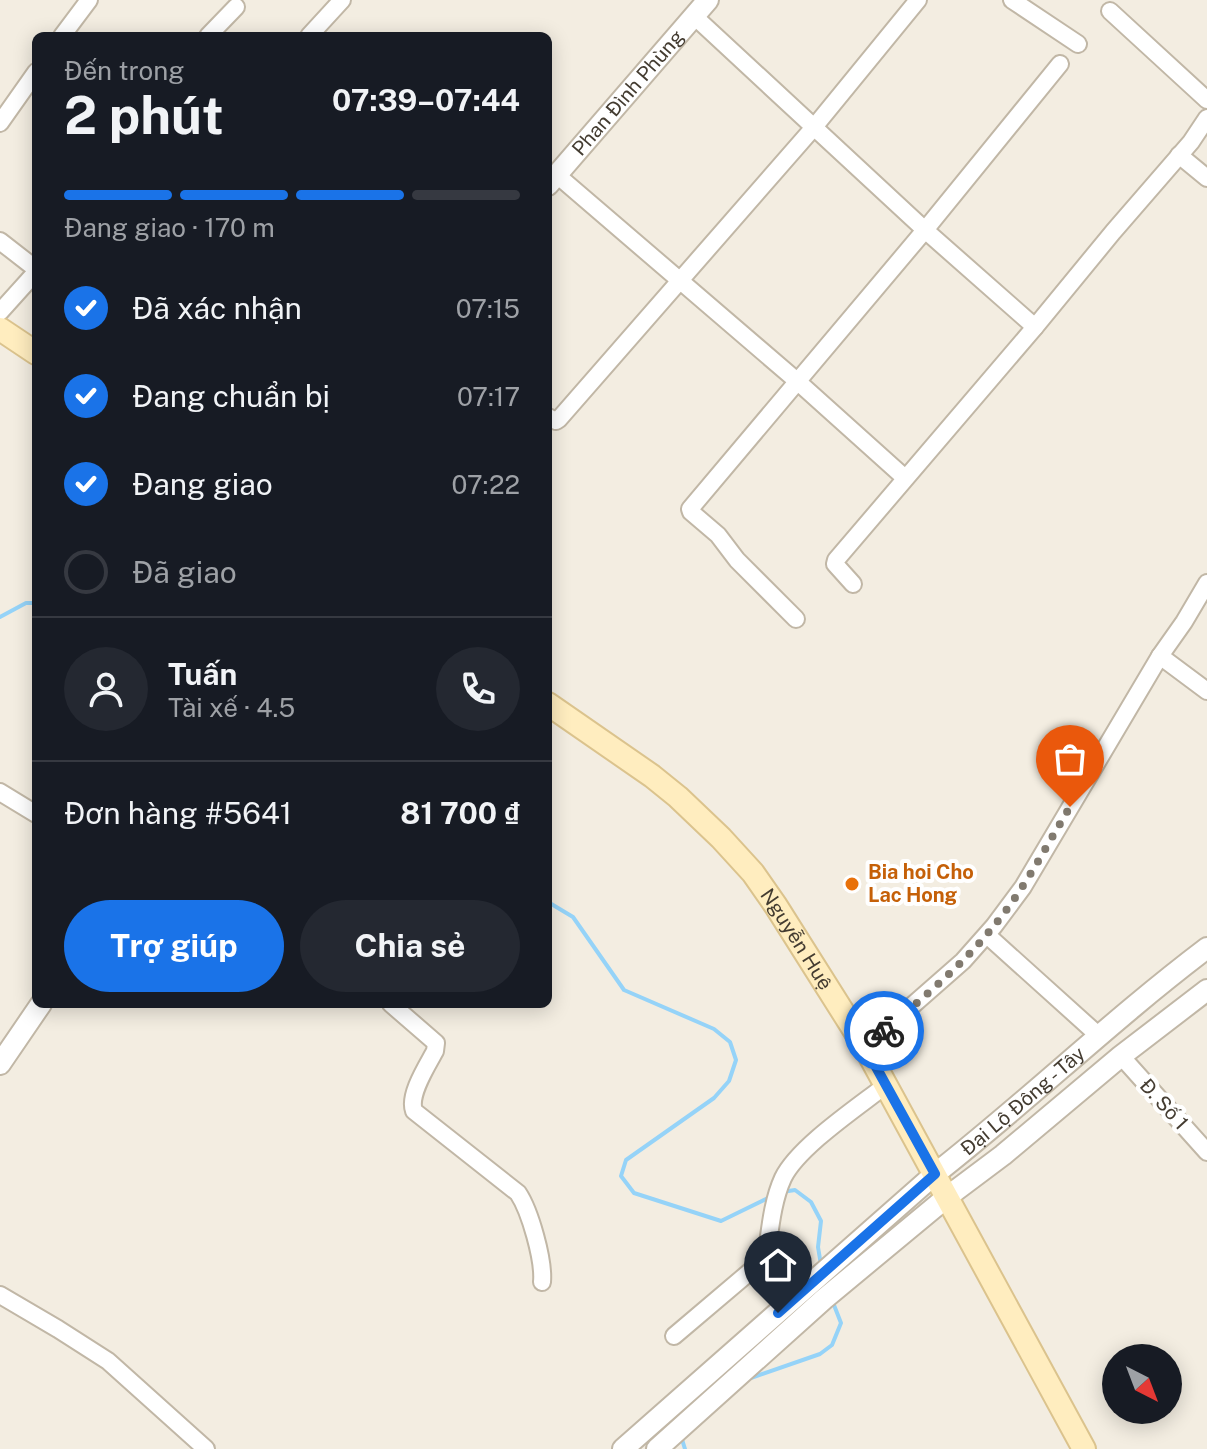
<!DOCTYPE html>
<html lang="vi">
<meta charset="utf-8">
<style>
body{margin:0;font-family:"Public Sans",sans-serif;background:#242831;color:#f1f3f6;height:100vh;display:flex;flex-direction:column;font-size:30px;white-space:nowrap}
*{box-sizing:border-box;margin:0}
p{font-size:26px;color:#9ea1a6}
.icon{flex:none;width:44px;height:44px;fill:none;stroke:currentColor;stroke-width:2;stroke-linecap:round;stroke-linejoin:round}
.map{position:relative;flex:1;overflow:hidden}
.side{position:absolute;left:32px;top:32px;width:520px;height:976px;display:flex;flex-direction:column;background:#171b24;border-radius:12px;box-shadow:0 4px 20px #0003}
.side>*{flex:none}
.needle{width:52px;rotate:138deg}
.controls{position:absolute;left:1102px;top:1344px;display:grid;gap:16px}
.controls a{display:grid;place-items:center;width:80px;height:80px;border-radius:50%;background:#171b24;box-shadow:0 4px 20px #0003;font-size:40px}
.pin{position:absolute;display:grid;place-items:center;width:68px;height:68px;color:#fff;margin:-82px -34px;border-radius:50% 50% 50% 0;rotate:-45deg;box-shadow:0 0 8px #0007}
.pin .icon{rotate:45deg}
.courier{position:absolute;display:grid;place-items:center;width:80px;height:80px;margin:-40px;border:6px solid #1a73e8;border-radius:50%;background:#fff;color:#222;box-shadow:0 2px 10px #0007}
.head em{font-style:normal;font-weight:700}
.head div{display:flex;flex-direction:column-reverse}
.head{display:flex;align-items:center;justify-content:space-between;height:136px;padding:0 32px}
h1{font-size:52px;font-weight:700;line-height:60px}
.bar{display:grid;grid-template-columns:repeat(4,1fr);gap:12px 8px;align-content:center;height:96px;padding:0 32px}
.bar i{height:10px;border-radius:6px;background:#363941}
.bar .selected{background:#1a73e8}
.bar p{grid-column:span 4}
.line{display:flex;align-items:center;gap:20px;padding:0 32px;border-top:2px solid #363941}
.line div{flex:1}
.round{display:grid;place-items:center;flex:none;width:84px;height:84px;border-radius:42px;background:#242831}
ol{padding:0 32px;list-style:none}
li{display:flex;align-items:center;gap:24px;height:88px}
li p{margin-inline-start:auto}
li .icon{padding:8px;border-radius:50%;background:#1a73e8;color:#fff;stroke-width:4}
li:last-child{color:#9ea1a6}
li i{width:44px;height:44px;border:4px solid #363941;border-radius:50%}
.cta{display:flex;gap:16px;margin-top:auto;padding:16px 32px}
.cta a{flex:1;height:92px;border-radius:48px;background:#1a73e8;color:#fff;font-size:32px;font-weight:700;line-height:92px;text-align:center}
.cta a+a{background:#242831;color:#f1f3f6}
.map>svg:first-child{display:block}
.lines{fill:none;stroke-linecap:round;stroke-linejoin:round}
.stream{stroke:#95d3f8;stroke-width:4}
.minor-casing{stroke:#c1b7a6;stroke-width:20}
.tertiary-casing{stroke:#c1b7a6;stroke-width:24}
.secondary-casing{stroke:#dbc38d;stroke-width:26}
.minor{stroke:#fff;stroke-width:16}
.tertiary{stroke:#fff;stroke-width:20}
.secondary{stroke:#ffedbf;stroke-width:22}
.done{stroke:#817a6f;stroke-width:8;stroke-dasharray:0 14.4}
.route{stroke:#1a73e8;stroke-width:10}
.food-dot{fill:#e8710a;stroke:#fff;stroke-width:3}
.labels{text-anchor:middle;stroke-width:8;stroke-linejoin:round;paint-order:stroke}
.street-label{font-size:20px;fill:#443c31;stroke:#fff}
.food-label{font-size:20px;font-weight:bold;fill:#c56008;stroke:#fff;text-anchor:start}
</style>
<div class="map">
<svg width="1207" height="1449" viewBox="0 0 1207 1449">
<rect width="100%" height="100%" fill="#f3ede1"/>
<g class="lines">
<g class="stream">
<polyline points="0,617 26,603 36,603"/>
<polyline points="548,902 573,917 624,990 714,1029 730,1042 736,1060 729,1081 714,1098 626,1160 621,1176 634,1193 721,1221 770,1197"/>
<polyline points="782,1192 795,1190 811,1202 821,1221 818,1247 821,1265"/>
<polyline points="748,1379 820,1354 832,1345 841,1323 832,1300"/>
<polyline points="681,1436 685,1449"/>
</g>
<defs>
<g id="minor">
<polyline points="1012,0 1078,44"/>
<polyline points="1110,11 1207,100"/>
<polyline points="694,16 925,230 1035,327"/>
<polyline points="62,36 89,0"/>
<polyline points="208,36 236,7"/>
<polyline points="309,36 342,0"/>
<polyline points="0,123 36,72"/>
<polyline points="1179,155 1207,178"/>
<polyline points="557,175 797,381 905,478"/>
<polyline points="0,241 36,269"/>
<polyline points="0,312 36,272"/>
<polyline points="548,417 556,421 559,419 815,126 918,0"/>
<polyline points="853,584 835,564 836,560 1035,327 1113,232 1191,142 1207,118"/>
<polyline points="796,619 737,560 718,535 691,512 690,509 925,230 1060,64"/>
<polyline points="1160,656 1207,691"/>
<polyline points="0,792 36,814"/>
<polyline points="987,935 1098,1035"/>
<path d="M391,1004L436,1043L435,1051C427,1066 408,1095 414,1111L518,1193C530,1211 544,1260 542,1282"/>
<polyline points="865,1047 963,961 994,926 1023,887 1160,656 1184,622 1207,583"/>
<polyline points="1121,1056 1207,1152"/>
<polyline points="0,1295 58,1329 108,1361 206,1449"/>
<path d="M674,1336L766,1258C770,1231 772,1202 783,1178C798,1147 858,1107 886,1085"/>
</g>
<g id="tertiary">
<path id="s1" d="M548,185L708,0"/>
<polyline points="0,1064 41,1004"/>
<path id="s2" d="M623,1449L935,1174C1028,1101 1113,1019 1207,948"/>
<polyline points="657,1449 824,1299 947,1197 1003,1155 1121,1056 1207,990"/>
</g>
<g id="secondary">
<polyline points="0,329 36,353"/>
<path id="s3" d="M548,704L652,776L678,797L721,838L753,873L776,906L865,1047L1084,1449"/>
</g>
</defs>
<use href="#minor" class="minor-casing"/>
<use href="#tertiary" class="tertiary-casing"/>
<use href="#secondary" class="secondary-casing"/>
<use href="#minor" class="minor"/>
<use href="#tertiary" class="tertiary"/>
<use href="#secondary" class="secondary"/>
</g>
<g class="lines">
<path class="done" d="M884,1031C921,999 961,967 992,928C1023,892 1045,848 1070,807"/>
<polyline class="route" points="778,1313 935,1174 865,1047 884,1031"/>
</g>
<circle class="food-dot" cx="852" cy="884" r="8"/>
<g class="labels">
<g class="street-label">
<text dy="7" stroke="none"><textPath href="#s1" startOffset="122">Phan Đình Phùng</textPath></text>
<text dy="7" stroke="none"><textPath href="#s3" startOffset="346">Nguyễn Huệ</textPath></text>
<text dy="7" stroke="none"><textPath href="#s2" startOffset="530">Đại Lộ Đông - Tây</textPath></text>
<text transform="translate(1164 1104) rotate(48)" y="7">Đ. Số 1</text>
</g>
<g class="food-label">
<text x="868" y="879">Bia hoi Cho<tspan x="868" dy="23">Lac Hong</tspan></text>
</g>
</g>
</svg>
<div class="controls">
<a><svg class="needle" viewBox="-14 -14 28 28"><path d="M0-13l5 13h-10z" fill="#e53935"/><path d="M0 13l5-13h-10z" fill="#9ea1a6"/></svg></a>
</div>
<div class="pin" style="left:1070px;top:807px;background:#ea580c"><svg class="icon" aria-label="bag" viewBox="0 0 24 24"><path d="M5 8h14l-1 12H6zM9 8a3 3 0 0 1 6 0"/></svg></div>
<div class="pin" style="left:778px;top:1313px;background:#1f2937"><svg class="icon" aria-label="home" viewBox="0 0 24 24"><path d="M3 11l9-7 9 7M6 9v11h12V9"/></svg></div>
<div class="courier" style="left:884px;top:1031px"><svg class="icon" aria-label="bike" viewBox="0 0 24 24"><circle cx="6" cy="16" r="4"/><circle cx="18" cy="16" r="4"/><path d="M6 16l4-8h5l3 8M10 8l3 8H6M13 5h3"/></svg></div>
<section class="side">
<div class="head"><div><h1>2 phút</h1><p>Đến trong</p></div><em>07:39–07:44</em></div>
<div class="bar"><i class="selected"></i><i class="selected"></i><i class="selected"></i><i></i><p>Đang giao · 170 m</p></div>
<ol>
<li><svg class="icon" aria-label="check" viewBox="0 0 24 24"><path d="M5 12l5 5 9-10"/></svg>Đã xác nhận<p>07:15</p></li>
<li><svg class="icon" aria-label="check" viewBox="0 0 24 24"><path d="M5 12l5 5 9-10"/></svg>Đang chuẩn bị<p>07:17</p></li>
<li><svg class="icon" aria-label="check" viewBox="0 0 24 24"><path d="M5 12l5 5 9-10"/></svg>Đang giao<p>07:22</p></li>
<li><i></i>Đã giao</li>
</ol>
<div class="line" style="height:144px"><a class="round"><svg class="icon" aria-label="person" viewBox="0 0 24 24"><circle cx="12" cy="8" r="4"/><path d="M4 21q1-7 8-7t8 7"/></svg></a><div><b>Tuấn</b><p>Tài xế · 4.5</p></div><a class="round"><svg class="icon" aria-label="phone" viewBox="0 0 24 24"><path d="M5 4h4l2 5-3 2q2 4 5 5l2-3 5 2v4C11 20 4 13 5 4z"/></svg></a></div>
<div class="line" style="height:104px"><div>Đơn hàng #5641</div><b>81 700 ₫</b></div>
<div class="cta"><a>Trợ giúp</a><a>Chia sẻ</a></div>
</section>
</div>
